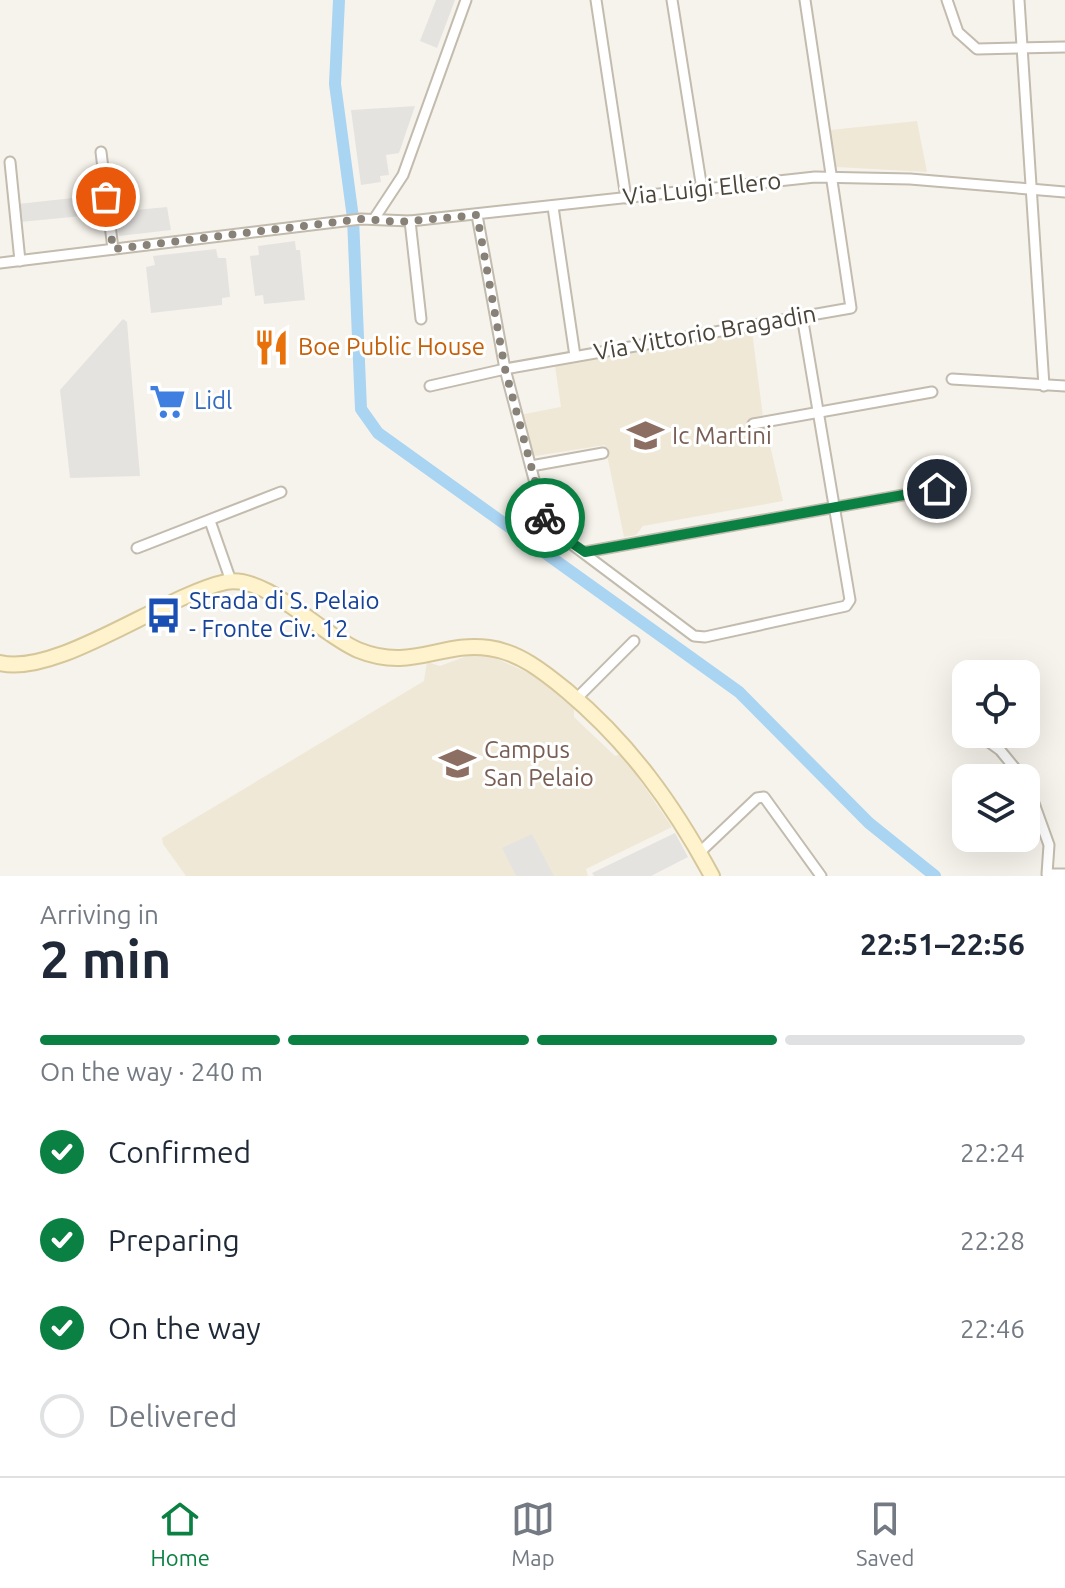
<!DOCTYPE html>
<meta charset="utf-8">
<style>
body{margin:0;font-family:Ubuntu,sans-serif;background:#f6f6f7;color:#1f2937;height:100vh;display:flex;flex-direction:column;font-size:30px;white-space:nowrap}
*{box-sizing:border-box;margin:0}
p{font-size:26px;color:#747a83}
.icon{flex:none;width:44px;height:44px;fill:none;stroke:currentColor;stroke-width:2;stroke-linecap:round;stroke-linejoin:round}
.map{position:relative;height:876px;overflow:hidden}
.drawer{display:flex;flex-direction:column;background:#fff;flex:1}
.drawer>*{flex:none}
.buttons{position:absolute;left:952px;top:660px;display:grid;gap:16px}
.buttons a{display:grid;place-items:center;width:88px;height:88px;border-radius:16px;background:#fff;box-shadow:0 8px 32px #0002;font-size:40px}
.pin{position:absolute;display:grid;place-items:center;width:68px;height:68px;color:#fff;margin:-34px;border:4px solid #fff;border-radius:50%;box-shadow:0 2px 8px #0007}
.courier{position:absolute;display:grid;place-items:center;width:80px;height:80px;margin:-40px;border:6px solid #0b8043;border-radius:50%;background:#fff;color:#222;box-shadow:0 2px 10px #0007}
.headline em{font-style:normal;font-weight:700}
.headline div{display:flex;flex-direction:column-reverse}
.headline{display:flex;align-items:center;justify-content:space-between;height:136px;padding:0 40px}
h1{font-size:52px;font-weight:700;line-height:60px}
.bar{display:grid;grid-template-columns:repeat(4,1fr);gap:12px 8px;align-content:center;height:96px;padding:0 40px}
.bar i{height:10px;border-radius:6px;background:#e0e1e3}
.bar .selected{background:#0b8043}
.bar p{grid-column:span 4}
ol{padding:0 40px;list-style:none}
li{display:flex;align-items:center;gap:24px;height:88px}
li p{margin-inline-start:auto}
li .icon{padding:8px;border-radius:50%;background:#0b8043;color:#fff;stroke-width:4}
li:last-child{color:#747a83}
li i{width:44px;height:44px;border:4px solid #e0e1e3;border-radius:50%}
.tabs{display:flex;justify-content:space-around;align-items:center;height:112px;border-top:2px solid #e0e1e3;background:#fff;font-size:22px;color:#747a83}
.tabs a{display:grid;justify-items:center;gap:4px}
.tabs .selected{color:#0b8043}
.map>svg:first-child{display:block}
.education{fill:#efe8d6}
.parking{fill:#e5e3e0}
.lines{fill:none;stroke-linecap:round;stroke-linejoin:round}
.canal{stroke:#a9d4f2;stroke-width:12}
.street-casing{stroke:#c2bbae;stroke-width:13}
.secondary-casing{stroke:#d6c79b;stroke-width:18}
.street{stroke:#fff;stroke-width:9}
.secondary{stroke:#fff3cd;stroke-width:14}
.done{stroke:#878178;stroke-width:8;stroke-dasharray:0 14.4}
.route{stroke:#0b8043;stroke-width:10}
.labels{text-anchor:middle;stroke-width:6;stroke-linejoin:round;paint-order:stroke}
.street-label{font-size:24px;fill:#4b4439;stroke:#fff}
.food-label{font-size:24px;fill:#c56008;stroke:#fff;text-anchor:start}
.shop-label{font-size:24px;fill:#366cbe;stroke:#fff;text-anchor:start}
.education-label{font-size:24px;fill:#785e54;stroke:#fff;text-anchor:start}
.transit-label{font-size:24px;fill:#164399;stroke:#fff;text-anchor:start}
</style>
<div class="map">
<svg width="1065" height="876" viewBox="0 0 1065 876">
<rect width="100%" height="100%" fill="#f6f3ec"/>
<g class="education">
<polygon points="917,121 927,172 836,167 830,130"/>
<polygon points="752,331 763,417 811,408 812,419 766,428 783,501 643,526 636,535 624,537 605,445 535,456 531,454 519,415 561,407 555,366"/>
<polygon points="480,651 535,676 574,709 574,717 615,756 622,754 672,827 586,869 588,876 186,876 163,844 162,838 424,681 427,662 440,666"/>
</g>
<g class="parking">
<polygon points="436,0 455,0 437,48 420,41"/>
<polygon points="415,106 399,153 386,155 389,175 380,176 381,182 361,185 351,110"/>
<polygon points="100,195 103,214 20,222 18,204"/>
<polygon points="167,207 171,230 119,236 115,212"/>
<polygon points="295,241 296,250 300,250 305,300 264,304 263,295 255,296 250,256 259,255 258,246"/>
<polygon points="216,249 218,258 226,258 230,297 222,298 222,305 151,313 146,267 155,265 153,256"/>
<polygon points="123,319 127,322 140,476 70,478 60,390"/>
<polygon points="675,833 688,857 651,876 594,876 592,873"/>
<polygon points="532,834 554,876 516,876 502,848"/>
</g>
<g class="lines">
<polyline class="canal" points="339,0 335,84 353,218 361,409 378,433 739,692 869,823 935,876"/>
<defs>
<g id="street">
<polyline points="596,0 626,198"/>
<polyline points="672,0 702,189"/>
<polyline points="947,0 958,32 977,49 1065,47"/>
<polyline points="1019,0 1044,386"/>
<polyline points="101,152 113,249"/>
<polyline points="10,162 20,261"/>
<polyline points="553,207 575,356"/>
<polyline points="477,215 505,369 546,525 694,636 705,637 846,606 850,600 802,316"/>
<polyline points="374,219 403,175 466,0"/>
<polyline points="410,221 421,319"/>
<polyline points="0,263 361,219 410,221 815,177 910,179 1065,192"/>
<polyline points="952,379 1065,386"/>
<polyline points="430,386 505,369 851,308 805,0"/>
<polyline points="753,424 932,392"/>
<polyline points="531,466 603,453"/>
<polyline points="210,521 231,581"/>
<polyline points="137,548 281,492"/>
<polyline points="585,552 937,489"/>
<polyline points="576,699 634,641"/>
<polyline points="982,737 1000,750 1023,778"/>
<polyline points="1026,781 1049,845 1047,874 1065,874"/>
<polyline points="699,853 757,798 764,797 821,876"/>
</g>
<path id="secondary" d="M0,663C57,677 165,595 226,582C266,574 320,634 358,650C412,672 441,641 489,648C519,652 544,672 567,691C630,744 673,804 712,876"/>
</defs>
<use href="#street" class="street-casing"/>
<use href="#secondary" class="secondary-casing"/>
<use href="#street" class="street"/>
<use href="#secondary" class="secondary"/>
</g>
<g class="lines">
<polyline class="done" points="106,197 113,249 361,219 400,222 477,215 505,369 545,518"/>
<polyline class="route" points="545,518 546,525 585,552 937,489"/>
</g>
<defs>
<symbol id="restaurant-bare" viewBox="-9 -9 18 18"><path d="M-5-6h1v4h1v-4h1v4h1v-4h1v5L-1.5 .5V6h-2V.5L-5-1ZM5-6V6H3V1.5H1.5Q1.5-4 5-6Z" fill="#e8710a" stroke="#fff" stroke-width="2.5" paint-order="stroke"/></symbol>
<symbol id="supermarket-bare" viewBox="-9 -9 18 18"><path d="M-6-5.5h2.5l.6 2H6L4.5 2H-2.5L-4.4-4H-6ZM-1.5 3.2a1.3 1.3 0 1 0 .1 0ZM3 3.2a1.3 1.3 0 1 0 .1 0Z" fill="#3f7fe0" stroke="#fff" stroke-width="2.5" paint-order="stroke"/></symbol>
<symbol id="school-bare" viewBox="-9 -9 18 18"><path d="M0-5L7-2L0 1L-7-2ZM-4 1L0 2.5L4 1V4Q0 6-4 4Z" fill="#8d6e63" stroke="#fff" stroke-width="2.5" paint-order="stroke"/></symbol>
<symbol id="bus-bare" viewBox="-9 -9 18 18"><path d="M-5-6H5V4H4V6H2V4H-2V6H-4V4H-5ZM-3.5-4V0h7V-4ZM-3.5 1.2v1.5H-2V1.2ZM2 1.2v1.5H3.5V1.2Z" fill="#1a4fb4" stroke="#fff" stroke-width="2.5" paint-order="stroke"/></symbol>
</defs>
<g fill-rule="evenodd">
<use href="#restaurant-bare" x="246" y="322" width="51" height="51"/>
<use href="#supermarket-bare" x="142" y="376" width="51" height="51"/>
<use href="#school-bare" x="620" y="410" width="51" height="51"/>
<use href="#bus-bare" x="138" y="590" width="51" height="51"/>
<use href="#school-bare" x="432" y="738" width="51" height="51"/>
</g>
<g class="labels">
<g class="street-label">
<text transform="translate(702 189) rotate(-6)" y="8">Via Luigi Ellero</text>
<text transform="translate(705 333) rotate(-10)" y="8">Via Vittorio Bragadin</text>
</g>
<g class="food-label">
<text x="298" y="355">Boe Public House</text>
</g>
<g class="shop-label">
<text x="194" y="409">Lidl</text>
</g>
<g class="education-label">
<text x="672" y="444">Ic Martini</text>
<text x="484" y="758">Campus<tspan x="484" dy="28">San Pelaio</tspan></text>
</g>
<g class="transit-label">
<text x="189" y="609">Strada di S. Pelaio<tspan x="189" dy="28">- Fronte Civ. 12</tspan></text>
</g>
</g>
</svg>
<div class="buttons">
<a><svg class="icon" aria-label="locate" viewBox="0 0 24 24"><circle cx="12" cy="12" r="6"/><path d="M12 2v4M12 18v4M2 12h4M18 12h4"/></svg></a>
<a><svg class="icon" aria-label="layers" viewBox="0 0 24 24"><path d="M12 4l9 5-9 5-9-5zM3 14l9 5 9-5"/></svg></a>
</div>
<div class="pin" style="left:106px;top:197px;background:#ea580c"><svg class="icon" aria-label="bag" viewBox="0 0 24 24"><path d="M5 8h14l-1 12H6zM9 8a3 3 0 0 1 6 0"/></svg></div>
<div class="pin" style="left:937px;top:489px;background:#1f2937"><svg class="icon" aria-label="home" viewBox="0 0 24 24"><path d="M3 11l9-7 9 7M6 9v11h12V9"/></svg></div>
<div class="courier" style="left:545px;top:518px"><svg class="icon" aria-label="bike" viewBox="0 0 24 24"><circle cx="6" cy="16" r="4"/><circle cx="18" cy="16" r="4"/><path d="M6 16l4-8h5l3 8M10 8l3 8H6M13 5h3"/></svg></div>
</div>
<section class="drawer">
<div class="headline"><div><h1>2 min</h1><p>Arriving in</p></div><em>22:51–22:56</em></div>
<div class="bar"><i class="selected"></i><i class="selected"></i><i class="selected"></i><i></i><p>On the way · 240 m</p></div>
<ol>
<li><svg class="icon" aria-label="check" viewBox="0 0 24 24"><path d="M5 12l5 5 9-10"/></svg>Confirmed<p>22:24</p></li>
<li><svg class="icon" aria-label="check" viewBox="0 0 24 24"><path d="M5 12l5 5 9-10"/></svg>Preparing<p>22:28</p></li>
<li><svg class="icon" aria-label="check" viewBox="0 0 24 24"><path d="M5 12l5 5 9-10"/></svg>On the way<p>22:46</p></li>
<li><i></i>Delivered</li>
</ol>
</section>
<nav class="tabs">
<a class="selected"><svg class="icon" aria-label="home" viewBox="0 0 24 24"><path d="M3 11l9-7 9 7M6 9v11h12V9"/></svg>Home</a>
<a><svg class="icon" aria-label="map" viewBox="0 0 24 24"><path d="M3 6l6-2 6 2 6-2v14l-6 2-6-2-6 2zM9 4v14M15 6v14"/></svg>Map</a>
<a><svg class="icon" aria-label="saved" viewBox="0 0 24 24"><path d="M7 4h10v16l-5-4-5 4z"/></svg>Saved</a>
</nav>
